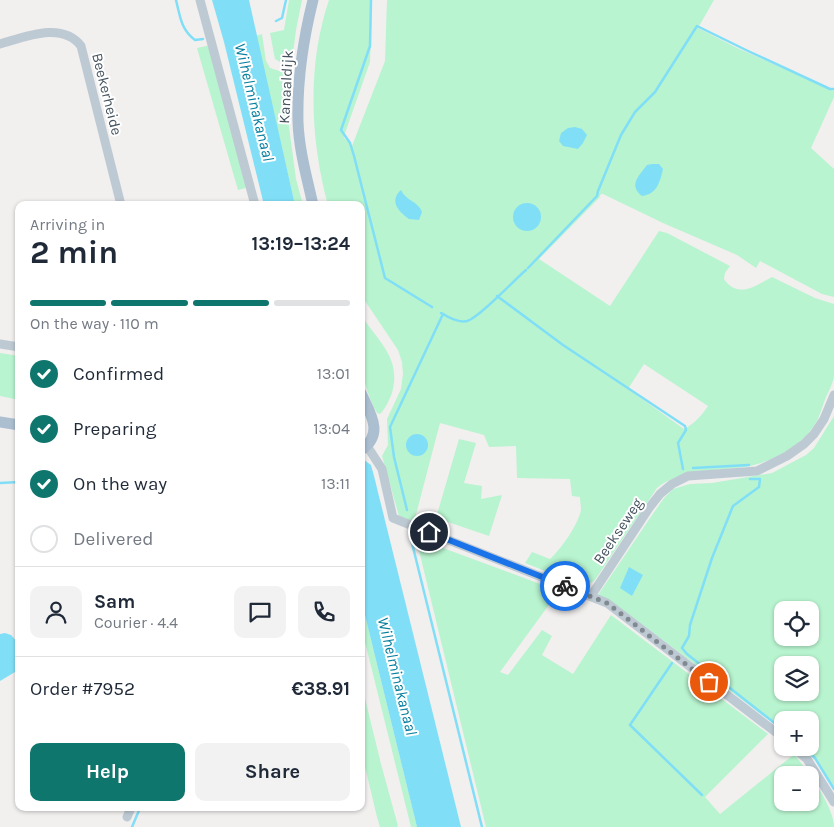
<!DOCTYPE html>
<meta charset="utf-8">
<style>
body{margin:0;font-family:Karla,sans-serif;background:#f2f2f3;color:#1f2937;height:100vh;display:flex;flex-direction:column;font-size:19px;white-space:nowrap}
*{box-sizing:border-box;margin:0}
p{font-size:16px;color:#747a83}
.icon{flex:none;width:28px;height:28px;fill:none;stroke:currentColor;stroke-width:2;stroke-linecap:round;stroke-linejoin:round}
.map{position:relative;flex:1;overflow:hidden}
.side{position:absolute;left:15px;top:201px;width:350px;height:610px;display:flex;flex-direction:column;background:#fff;border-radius:10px;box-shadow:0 1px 4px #0004}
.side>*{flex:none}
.controls{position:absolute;left:774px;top:601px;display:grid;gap:10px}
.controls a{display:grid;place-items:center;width:45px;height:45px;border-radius:10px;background:#fff;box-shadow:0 1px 4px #0004;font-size:25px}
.pin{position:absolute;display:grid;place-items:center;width:42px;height:42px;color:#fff;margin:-21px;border:2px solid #fff;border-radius:50%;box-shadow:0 1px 5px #0007}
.courier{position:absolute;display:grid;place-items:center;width:50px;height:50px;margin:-25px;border:4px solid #1a73e8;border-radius:50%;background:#fff;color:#222;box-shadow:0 1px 6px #0007}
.head em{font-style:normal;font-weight:700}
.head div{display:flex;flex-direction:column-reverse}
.head{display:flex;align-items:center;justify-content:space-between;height:85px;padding:0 15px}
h1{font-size:32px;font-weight:700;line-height:38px}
.bar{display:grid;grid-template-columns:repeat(4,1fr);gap:8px 5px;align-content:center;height:60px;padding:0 15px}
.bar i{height:6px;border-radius:4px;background:#e0e1e3}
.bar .current{background:#0f766e}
.bar p{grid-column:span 4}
.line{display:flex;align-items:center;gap:12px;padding:0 15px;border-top:1px solid #e0e1e3}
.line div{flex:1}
.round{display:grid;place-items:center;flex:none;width:52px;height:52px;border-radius:10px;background:#f2f2f3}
ol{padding:0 15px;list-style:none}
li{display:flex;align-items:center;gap:15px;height:55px}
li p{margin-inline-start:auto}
li .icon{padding:5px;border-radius:50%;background:#0f766e;color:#fff;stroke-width:4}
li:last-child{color:#747a83}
li i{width:28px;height:28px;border:2px solid #e0e1e3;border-radius:50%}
.action{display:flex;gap:10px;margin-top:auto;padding:10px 15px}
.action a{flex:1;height:58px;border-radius:10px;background:#0f766e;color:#fff;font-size:20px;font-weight:700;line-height:58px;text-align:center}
.action a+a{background:#f2f2f3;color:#1f2937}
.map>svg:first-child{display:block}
.green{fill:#b8f4cf;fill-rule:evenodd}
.water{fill:#80dff7}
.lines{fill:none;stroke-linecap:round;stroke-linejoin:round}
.stream{stroke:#80dff7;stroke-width:2.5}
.minor{stroke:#becad3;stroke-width:9}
.major{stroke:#abbfd1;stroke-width:11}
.done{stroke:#828a91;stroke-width:5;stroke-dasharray:0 9}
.route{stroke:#1a73e8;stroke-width:6}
.labels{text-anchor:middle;stroke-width:4;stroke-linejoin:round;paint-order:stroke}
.street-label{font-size:15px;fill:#45535f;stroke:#fff}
.water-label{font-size:16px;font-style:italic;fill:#037e9d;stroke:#fff}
</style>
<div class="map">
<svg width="834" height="827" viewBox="0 0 834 827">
<rect width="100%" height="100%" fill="#f2efef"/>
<g class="green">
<polygon points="289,0 302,0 296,30 292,61 280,62 275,59 270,33 284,30"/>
<path d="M329,0H372L370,62L344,136V138L352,146L385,61L387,0H714L698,28L735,47L834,91V97L811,148L834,169V297L822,294L760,261L756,268L737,255L663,223L603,194H601L599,198L539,259L610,306L659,231L667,233L730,266L725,273L724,279C738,299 755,286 772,277L815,298L834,304C834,327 834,353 834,376C833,383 829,391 826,397C823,404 821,412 818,419C803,448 768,465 736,468C708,471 680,470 657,488L595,580C591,584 586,584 580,585L525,563L532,552L550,559C561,549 578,525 581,510C581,506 580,501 580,497L572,496L570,479L517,478L516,446L489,447L484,435L440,423L414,522L399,516L382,456L388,445L387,419L401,389L403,374L402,362L398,350L361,295V205H328C310,140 307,64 329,0ZM644,364L708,406C702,415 694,424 684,429L628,389Z"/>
<polygon points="262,34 266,61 270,68 289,74 291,76 289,127 296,179 303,205 295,205 256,36"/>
<polygon points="211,45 246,188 238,190 197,48"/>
<path d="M361,315C378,341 402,359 392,393C389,400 386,408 380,414L377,413C359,381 361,350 361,315Z"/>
<polygon points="0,353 19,356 19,400 0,396"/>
<path d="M834,416V788L818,763L802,748H810V720H782V730L631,616L598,595L650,518L664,498L673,489L690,484L712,483L772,473L806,455L814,448ZM782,610H810V638H782ZM782,665H810V692H782Z"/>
<polygon points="459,439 476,443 464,483 482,486 481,499 502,495 489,536 436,518"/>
<path d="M416,538L559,591L500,672L508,675L542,630L552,636L542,655L573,674L611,615L768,734L705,797L720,814L792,756L795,755C808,772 834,806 834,827H486ZM782,775H810V802H782Z"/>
<polygon points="361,599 417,827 411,827 361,626"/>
<polygon points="361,682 381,764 398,826 397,827 380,827 377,817 361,750"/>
</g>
<g class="water">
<polygon points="212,0 249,0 295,205 264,205 224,42"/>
<polygon points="575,127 582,129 587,135 583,143 578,149 563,146 559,141 561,133 568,128"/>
<path d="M652,164H659L663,169C660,182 657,194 642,196C628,185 639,176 647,165Z"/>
<path d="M401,190C406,201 418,201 422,212L419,220L409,219C398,211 389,201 401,190Z"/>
<circle cx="527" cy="217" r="14"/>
<circle cx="417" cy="445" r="11"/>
<polygon points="361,460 364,460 371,465 374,476 461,827 417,827 361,599"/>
<polygon points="629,567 643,575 632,596 620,588"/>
<polygon points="5,633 11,635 19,644 19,664 15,672 0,681 0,634"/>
</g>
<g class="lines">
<g class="stream">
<path d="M176,0C180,16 181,30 195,40L203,39"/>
<polyline points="371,0 370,46 341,130 350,143 354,156 385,278 432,307"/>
<polyline points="276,21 282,18 286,0"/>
<polyline points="528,268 597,196 598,191 621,135 635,112 655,92 697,26 748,51 830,89 834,89"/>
<polyline points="497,296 563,345 685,426 686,430 678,443 683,469"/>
<path d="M441,313C448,317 458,323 467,321C479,318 514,280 526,270"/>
<polyline points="693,468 749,465"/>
<polyline points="750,479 760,479 759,487 733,506 712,558 690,625 689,636 682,648 687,654 782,729"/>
<polyline points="0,483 19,482"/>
<polyline points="407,510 394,457 390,427 443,314"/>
<polyline points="410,535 482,827"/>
<polyline points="672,663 630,725 702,795"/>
<polyline points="805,748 815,758 834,789"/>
<polyline points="132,827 140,808"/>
</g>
<g class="minor">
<polyline points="200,0 255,205"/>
<path d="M0,44C25,37 62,21 81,46L121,205"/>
<polyline points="0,344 19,347"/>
<polyline points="367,446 382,469 393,518 607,603 782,737"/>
<polyline points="591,596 649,508 660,494 672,484 688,476 757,471 787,456 804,444 814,434 824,419 834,395"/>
<polyline points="794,748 807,759 834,802"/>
<polyline points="127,817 131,808"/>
</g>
<g class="major">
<path d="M313,205C307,178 299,150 298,122C297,81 303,40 313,0"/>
<path d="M361,393C370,413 385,434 361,450"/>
<polyline points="0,422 19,425"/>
</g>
</g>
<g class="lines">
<polyline class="done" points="565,586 607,603 709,682"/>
<polyline class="route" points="429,532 565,586"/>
</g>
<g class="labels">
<g class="street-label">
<text transform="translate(286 87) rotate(-87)" y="5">Kanaaldijk</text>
<text transform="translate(107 94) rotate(76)" y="5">Beekerheide</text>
<text transform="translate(618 531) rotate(-56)" y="5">Beekseweg</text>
</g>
<g class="water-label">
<text transform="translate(255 102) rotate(76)" y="6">Wilhelminakanaal</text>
<text transform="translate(398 676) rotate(76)" y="6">Wilhelminakanaal</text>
</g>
</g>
</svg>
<div class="controls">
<a><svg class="icon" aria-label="locate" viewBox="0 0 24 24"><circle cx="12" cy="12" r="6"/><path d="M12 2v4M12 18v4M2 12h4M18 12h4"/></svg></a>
<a><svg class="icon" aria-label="layers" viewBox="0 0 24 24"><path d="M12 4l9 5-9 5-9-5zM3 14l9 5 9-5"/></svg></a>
<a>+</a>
<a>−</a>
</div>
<div class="pin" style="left:709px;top:682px;background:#ea580c"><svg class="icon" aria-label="bag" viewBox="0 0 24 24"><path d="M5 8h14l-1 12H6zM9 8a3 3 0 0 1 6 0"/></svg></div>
<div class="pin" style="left:429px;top:532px;background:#1f2937"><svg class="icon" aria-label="home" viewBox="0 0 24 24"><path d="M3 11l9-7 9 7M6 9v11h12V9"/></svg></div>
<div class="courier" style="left:565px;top:586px"><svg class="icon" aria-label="bike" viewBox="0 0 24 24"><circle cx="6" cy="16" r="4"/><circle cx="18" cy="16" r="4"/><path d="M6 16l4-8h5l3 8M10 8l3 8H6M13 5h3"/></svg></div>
<section class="side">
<div class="head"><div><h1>2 min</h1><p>Arriving in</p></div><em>13:19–13:24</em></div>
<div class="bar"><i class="current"></i><i class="current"></i><i class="current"></i><i></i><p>On the way · 110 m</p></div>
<ol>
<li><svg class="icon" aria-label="check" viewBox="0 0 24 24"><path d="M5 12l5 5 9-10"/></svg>Confirmed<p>13:01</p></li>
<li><svg class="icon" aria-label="check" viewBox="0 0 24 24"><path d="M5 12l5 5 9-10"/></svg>Preparing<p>13:04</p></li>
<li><svg class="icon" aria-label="check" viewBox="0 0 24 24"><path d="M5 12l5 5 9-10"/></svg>On the way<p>13:11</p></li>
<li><i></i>Delivered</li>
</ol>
<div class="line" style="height:90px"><a class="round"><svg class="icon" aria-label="person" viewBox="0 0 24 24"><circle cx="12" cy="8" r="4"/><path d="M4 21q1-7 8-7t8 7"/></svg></a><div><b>Sam</b><p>Courier · 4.4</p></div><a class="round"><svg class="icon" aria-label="chat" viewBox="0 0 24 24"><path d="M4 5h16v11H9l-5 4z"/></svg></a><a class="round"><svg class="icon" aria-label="phone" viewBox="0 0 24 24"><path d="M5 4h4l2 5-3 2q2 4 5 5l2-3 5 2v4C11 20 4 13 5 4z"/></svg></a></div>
<div class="line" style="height:65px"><div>Order #7952</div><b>€38.91</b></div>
<div class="action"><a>Help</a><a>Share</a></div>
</section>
</div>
